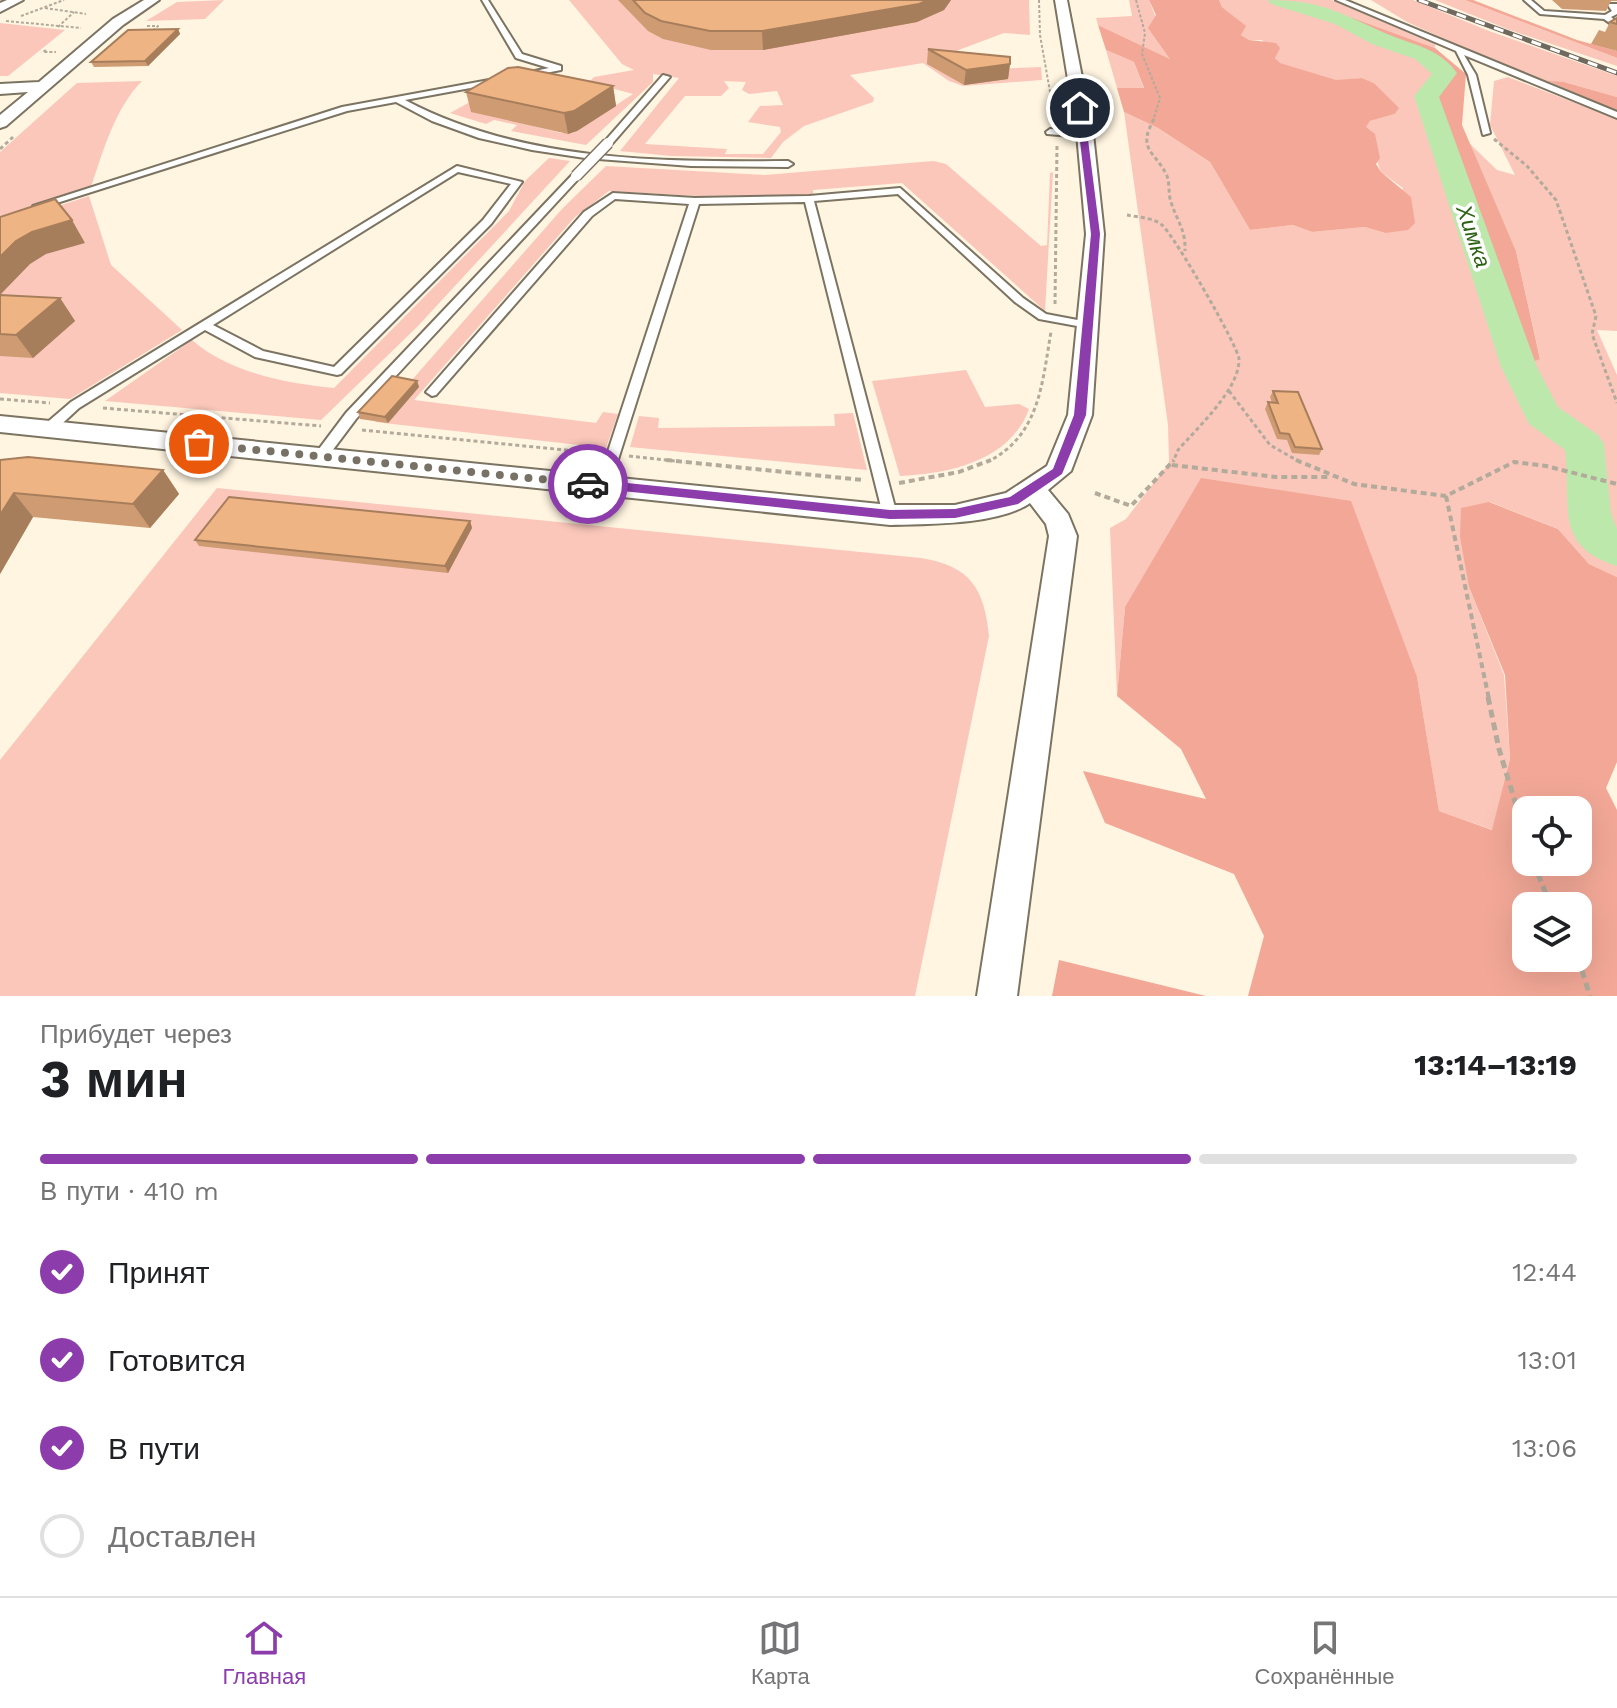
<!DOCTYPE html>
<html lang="ru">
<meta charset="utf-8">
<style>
body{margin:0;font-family:"Work Sans",sans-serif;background:#f2f2f2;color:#202124;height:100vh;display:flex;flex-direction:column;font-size:30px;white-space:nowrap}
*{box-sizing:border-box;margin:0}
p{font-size:26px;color:#757577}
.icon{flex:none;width:44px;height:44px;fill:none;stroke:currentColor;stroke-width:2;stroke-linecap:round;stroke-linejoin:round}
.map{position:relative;height:996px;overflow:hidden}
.side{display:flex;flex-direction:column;background:#fff;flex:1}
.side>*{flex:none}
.buttons{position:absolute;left:1512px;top:796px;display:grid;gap:16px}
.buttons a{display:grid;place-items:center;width:80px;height:80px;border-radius:16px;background:#fff;box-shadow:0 8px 32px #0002;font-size:40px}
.pin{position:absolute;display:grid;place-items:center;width:68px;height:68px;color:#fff;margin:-34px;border:4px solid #fff;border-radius:50%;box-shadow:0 2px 8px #0007}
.courier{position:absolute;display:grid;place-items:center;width:80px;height:80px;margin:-40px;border:6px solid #8c3cab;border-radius:50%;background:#fff;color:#222;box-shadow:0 2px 10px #0007}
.summary em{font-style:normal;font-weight:700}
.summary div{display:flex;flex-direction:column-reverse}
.summary{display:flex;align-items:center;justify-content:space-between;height:136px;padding:0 40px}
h1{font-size:52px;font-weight:700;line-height:60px}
.bar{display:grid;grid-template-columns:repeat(4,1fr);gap:12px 8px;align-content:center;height:96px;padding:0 40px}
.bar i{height:10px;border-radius:6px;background:#e0e0e0}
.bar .active{background:#8c3cab}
.bar p{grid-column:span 4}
ol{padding:0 40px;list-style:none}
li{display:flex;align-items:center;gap:24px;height:88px}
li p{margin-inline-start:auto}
li .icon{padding:8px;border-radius:50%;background:#8c3cab;color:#fff;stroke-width:4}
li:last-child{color:#757577}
li i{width:44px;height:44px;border:4px solid #e0e0e0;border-radius:50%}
.menu{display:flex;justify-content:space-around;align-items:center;height:112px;border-top:2px solid #e0e0e0;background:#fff;font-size:22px;color:#757577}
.menu a{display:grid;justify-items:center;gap:4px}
.menu .active{color:#8c3cab}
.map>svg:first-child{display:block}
.green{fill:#fbc7bb;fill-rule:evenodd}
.forest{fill:#f3a897;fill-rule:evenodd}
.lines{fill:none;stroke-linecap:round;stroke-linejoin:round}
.river{fill:#bce8ac;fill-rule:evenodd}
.lane-casing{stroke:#7c7462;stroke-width:4}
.street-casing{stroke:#7c7462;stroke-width:4}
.path-far3{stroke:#b2aa9b;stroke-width:2;stroke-dasharray:3 2;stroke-linecap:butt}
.path-far2{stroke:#b2aa9b;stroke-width:3;stroke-dasharray:4 3;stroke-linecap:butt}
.path-far1{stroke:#b2aa9b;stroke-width:4;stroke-dasharray:6 4;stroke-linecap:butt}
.path{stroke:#b2aa9b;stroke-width:5;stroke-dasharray:8 5;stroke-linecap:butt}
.lane{fill:#fff;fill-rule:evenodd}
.street{fill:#fff;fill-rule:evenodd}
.rail-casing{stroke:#6f695e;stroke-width:5}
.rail{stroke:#fff;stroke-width:3;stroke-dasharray:10;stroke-linecap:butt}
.lane-bridge-casing{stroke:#7c7462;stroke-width:13;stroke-linecap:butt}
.lane-bridge{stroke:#fff;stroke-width:10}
.wall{fill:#ce9b72}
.shaded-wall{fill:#a77e5c}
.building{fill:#efb484;stroke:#a77e5c;stroke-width:2}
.route{fill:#8c3cab}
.done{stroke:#787266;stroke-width:8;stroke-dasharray:0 14.4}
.labels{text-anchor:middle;stroke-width:7;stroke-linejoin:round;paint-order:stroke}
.far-water-label{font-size:22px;font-style:italic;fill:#2c6213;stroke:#fff}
</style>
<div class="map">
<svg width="1617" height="996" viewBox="0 0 1617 996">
<rect width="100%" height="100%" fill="#fff5e1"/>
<g class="green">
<polygon points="224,0 205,19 146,21 177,2"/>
<path d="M569,0H1029L1030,35L1004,33L956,51L955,55L995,69L1041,67L1042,80L963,86L949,81L923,63L850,75L874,98L873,102L804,126L783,142L771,158L671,156L620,151L679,78L653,74V82L586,145L511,131L517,125L494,120L486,124L450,113L501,85L477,112L561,133H573L633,94L589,82L594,77L634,70L622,64ZM724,81L746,82L742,90L749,94L777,91L783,105L760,106L748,122L780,127L781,132L763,154H725L727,149L645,144L685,96H721L729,88Z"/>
<polygon points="1129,0 1149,0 1172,60 1098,25 1096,18 1132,16"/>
<polygon points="1219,0 1332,0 1435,44 1435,48 1353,18 1339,18 1380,39 1423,54 1445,73 1520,367 1540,358 1516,251 1468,142 1497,170 1515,175 1490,125 1494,81 1508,77 1617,119 1617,331 1597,330 1617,375 1617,577 1589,564 1558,529 1490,502 1469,587 1504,675 1510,759 1493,830 1439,811 1417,677 1125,607 1117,696 1110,528 1126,519 1169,463 1168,425 1124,112 1158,128 1210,162 1250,230 1293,225 1312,232 1365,227 1385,233 1403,188 1381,172 1365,127 1370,121 1395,114 1398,108 1374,83 1362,78 1337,81 1279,63 1262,40 1249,40 1241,35 1245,26 1222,7"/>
<polygon points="1371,0 1413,0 1489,31 1617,76 1617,97 1564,82 1549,82 1555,86 1462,50 1467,49 1407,22"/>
<polygon points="1435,0 1465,0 1617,58 1617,66 1507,29"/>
<polygon points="0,23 65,30 8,76 0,76"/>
<polygon points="1106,50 1134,62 1144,89 1117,88"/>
<path d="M142,81C115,108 103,151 91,187L0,216V152L77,83Z"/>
<path d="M549,158L570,161L418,326L321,420L105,401L192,340C230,373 286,383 334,388L509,211L525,181Z"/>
<polygon points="933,161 946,164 1041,246 1047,245 1050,173 1053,172 1045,311 902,183 813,190 813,195 698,196 609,191 575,217 414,400 596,423 603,412 618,414 606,448 375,422 562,209 606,166 765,175"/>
<polygon points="89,196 111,265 182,330 70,399 0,393 0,225"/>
<path d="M966,370L985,407L1019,404L1029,409C1010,461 949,474 900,476L872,381Z"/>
<polygon points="853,413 867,470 630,447 639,416 659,418 658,428 835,426 834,414"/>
<path d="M217,488L921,558C971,566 984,589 989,636L915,996H0V760Z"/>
</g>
<g class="forest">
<polygon points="1149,0 1219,0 1222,7 1246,26 1241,35 1249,40 1276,43 1280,48 1275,58 1280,63 1336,80 1362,78 1374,83 1399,108 1395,114 1370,121 1366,127 1375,134 1380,158 1376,164 1381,172 1411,197 1415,223 1408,230 1385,233 1365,227 1312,232 1293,225 1250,230 1210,162 1158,128 1124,112 1117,88 1144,88 1134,62 1106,50 1098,25 1170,59 1148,28 1156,15"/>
<polygon points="1465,0 1473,0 1577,40 1617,51 1617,58"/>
<polygon points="1334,17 1353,18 1435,48 1466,74 1462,125 1516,251 1540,359 1519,367 1426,96 1445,73 1423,54 1380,39"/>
<polygon points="1548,81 1564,82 1617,97 1617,111"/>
<path d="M1201,478L1351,501L1417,677L1439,811L1492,830L1510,759L1505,675L1469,587L1460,537L1461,508L1489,502L1558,529L1589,564L1617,577V762L1606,788L1617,810V996H1248L1264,936L1234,874L1105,823L1083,771L1206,799L1181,749L1117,696L1125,607ZM1526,810H1578V862H1526ZM1526,906H1578V958H1526Z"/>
<polygon points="1059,960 1206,996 1052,996"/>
</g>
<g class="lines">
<path class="river" d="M1268,0C1321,0 1340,13 1387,34C1413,45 1439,48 1457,73L1439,97L1537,367L1558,407L1598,435L1604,444L1611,514L1617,529V566C1552,546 1572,504 1565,450L1529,424L1501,367L1414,96L1432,74L1415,59L1372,44L1335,24L1271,4Z"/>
<defs>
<g id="lane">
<polygon points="482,0 488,0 522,54 561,66 561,70 525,77 525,73 549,68 516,58"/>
<polygon points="1336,0 1345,0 1617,112 1617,118 1464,55 1476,75 1490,133 1483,135 1468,75 1456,51"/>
<polygon points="1524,0 1531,0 1544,11 1605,15 1612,11 1607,4 1617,4 1617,14 1611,17 1617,22 1617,28 1604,19 1540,14"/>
<polygon points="663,75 670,77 611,145 605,145 605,141"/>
<path d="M500,78H503V82L405,100C522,162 659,162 788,161L793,164L788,167L691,166L585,158L532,150L479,138L432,121L396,102L347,111L41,208L33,206L342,107Z"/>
<polygon points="1050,129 1085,131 1089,134 1085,137 1047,134 1046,132"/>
<path d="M457,166L522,182L491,224L341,374L337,375L255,357L205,330L79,408L53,432H43L41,429L43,426L71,402ZM458,172L511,184L483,220L334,367L263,351L213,325Z"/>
<polygon points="573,174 581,176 356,419 326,459 316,459 314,456 316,453 346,413"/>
<polygon points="900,188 1023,298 1046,314 1088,322 1094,325 1088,328 1039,319 1015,302 898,194 814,201 897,515 895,519 885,519 883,515 805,202 699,204 609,488 604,490 597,485 689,204 615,199 592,216 436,395 432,396 426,392 584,212 613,193 695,198 809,196"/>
</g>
<g id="street">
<polygon points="7,0 23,0 0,12 0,3"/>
<polygon points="144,0 159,0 123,25 6,126 0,128 0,115 28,92 0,94 0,84 39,82 113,19"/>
<path d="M1055,0H1067L1093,134L1104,234L1092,415L1071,471L1048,490L1068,514L1077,536L1017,996H977L1049,536L1046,524L1030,503C998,525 928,524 890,525L0,432V416L890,505H955L1006,493L1047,466L1068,415L1086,234L1077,134Z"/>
</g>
</defs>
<use href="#lane" class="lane-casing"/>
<use href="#street" class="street-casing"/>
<g class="path-far3">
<polyline points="1039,0 1040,35 1055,120"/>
<polyline points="1136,0 1145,33 1142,54 1160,98 1153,121"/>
<polyline points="45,8 86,14"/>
<polyline points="21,16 64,0"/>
<polyline points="6,21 81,28"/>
<polyline points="147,26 158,26 150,33"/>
<polyline points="58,27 74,12"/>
<polyline points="46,50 43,52 56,52"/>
</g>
<g class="path-far2">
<path d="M1154,119C1136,151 1156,151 1167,176C1170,184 1168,194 1171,202C1177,221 1186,230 1185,251"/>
<polyline points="1494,139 1527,166 1556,200 1596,316 1592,334 1617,403"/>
<polyline points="0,149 13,137"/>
<path d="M1127,215C1137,217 1155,218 1162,225C1174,235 1238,346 1239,359C1240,389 1197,428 1178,450L1173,462"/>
<polyline points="1055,304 1057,145"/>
<polyline points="1229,391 1270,445 1300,462"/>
<polyline points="0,399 50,403"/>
<polyline points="103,408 321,426"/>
<polyline points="362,430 596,453"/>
<polyline points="629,456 685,462"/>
<path d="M987,462C1040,436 1042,383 1051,332"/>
</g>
<g class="path-far1">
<polyline points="666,460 863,480"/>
<polyline points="1296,460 1354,484 1446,496 1514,462 1546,466 1617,484"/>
<polyline points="1172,465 1276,477 1329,477"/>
<polyline points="899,483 959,472 991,460"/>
<polyline points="1095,493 1131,506 1174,460"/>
<polyline points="1446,496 1489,699"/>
</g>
<g class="path">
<polyline points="1488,697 1499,749 1526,838"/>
<polyline points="1533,862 1551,906"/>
<polyline points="1578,958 1590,996"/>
</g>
<use href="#lane" class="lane"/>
<use href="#street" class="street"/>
<defs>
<polyline id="rail" points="1419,0 1617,73"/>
</defs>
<use href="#rail" class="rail-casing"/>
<use href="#rail" class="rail"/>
<defs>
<polyline id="lane-bridge" points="576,176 608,143"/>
</defs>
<use href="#lane-bridge" class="lane-bridge-casing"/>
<use href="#lane-bridge" class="lane-bridge"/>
</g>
<g class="wall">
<polygon points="618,0 951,0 944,10 917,22 763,50 711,50 663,39 648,31"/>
<polygon points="1552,0 1617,0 1617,1 1611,1 1606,11 1562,9"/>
<polygon points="1617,18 1617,51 1591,44 1599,30 1605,32 1610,22"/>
<polygon points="178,29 180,34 148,66 94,67 91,62"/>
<polygon points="928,49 1010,64 1008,79 964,85 927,64"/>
<polygon points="613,86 616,106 577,131 568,134 471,112 466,92"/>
<polygon points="0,295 60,298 75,321 33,358 0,356"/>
<polygon points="417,381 419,387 388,423 360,419 358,412"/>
<polygon points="1273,391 1322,449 1319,455 1292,453 1287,440 1277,439 1265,409 1268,402 1272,403 1270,397"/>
<polygon points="0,460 163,470 179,494 150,528 33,517 0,574"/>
<polygon points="470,521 472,528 448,573 199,546 195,540"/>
</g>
<g class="shaded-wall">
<polygon points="928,0 951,0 944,10 917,22 763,50 762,31"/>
<polygon points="178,29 180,34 148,66 145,61"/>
<polygon points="1010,64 1008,79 964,85 966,70"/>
<polygon points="613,86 616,106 577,131 568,134 564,113"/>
<polygon points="72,220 85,243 46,254 30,264 0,295 0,257 16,241 32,232"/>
<polygon points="60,298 75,321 33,358 16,335"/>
<polygon points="417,381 419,387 388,423 385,417"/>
<polygon points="163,470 179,494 150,528 133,504"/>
<polygon points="14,493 33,517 0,574 0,515"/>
<polygon points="470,521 472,528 448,573 445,566"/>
</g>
<g class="building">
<polygon points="633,0 928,0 919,4 762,31 710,31 661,21 645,13"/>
<polygon points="1617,18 1617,24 1610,22"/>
<polygon points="178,29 145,61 91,62 128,30"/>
<polygon points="928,49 1010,57 1010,64 966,70"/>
<polygon points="518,67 613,86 574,111 564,113 466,92 508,68"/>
<polygon points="55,199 72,220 32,232 16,241 0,257 0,217"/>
<polygon points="0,295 60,298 16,335 0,334"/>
<polygon points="392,376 417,381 385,417 358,412"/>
<polygon points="1273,391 1298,392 1322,449 1295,447 1289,434 1280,433 1268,402 1278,403"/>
<polygon points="28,457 163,470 133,504 14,493 0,515 0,460"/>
<polygon points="229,497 470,521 445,566 195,540"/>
</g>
<polygon class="route" points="1080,106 1084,108 1100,234 1086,415 1062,474 1018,504 955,518 890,519 584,487 582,484 588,479 890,510 955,509 1010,497 1053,469 1074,415 1091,234 1076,108"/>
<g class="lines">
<polyline class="done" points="199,444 588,484"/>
</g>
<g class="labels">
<g class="far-water-label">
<text transform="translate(1474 236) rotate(71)" y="8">Химка</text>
</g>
</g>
</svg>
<div class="buttons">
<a><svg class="icon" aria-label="locate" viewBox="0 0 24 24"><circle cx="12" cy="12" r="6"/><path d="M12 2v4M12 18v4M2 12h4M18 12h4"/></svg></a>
<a><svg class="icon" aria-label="layers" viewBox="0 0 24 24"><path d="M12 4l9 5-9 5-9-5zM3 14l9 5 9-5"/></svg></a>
</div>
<div class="pin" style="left:199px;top:444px;background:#ea580c"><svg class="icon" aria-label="bag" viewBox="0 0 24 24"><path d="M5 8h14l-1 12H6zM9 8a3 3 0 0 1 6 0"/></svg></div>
<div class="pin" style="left:1080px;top:108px;background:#1f2937"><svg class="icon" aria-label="home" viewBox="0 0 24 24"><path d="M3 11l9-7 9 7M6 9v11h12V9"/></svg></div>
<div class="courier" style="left:588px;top:484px"><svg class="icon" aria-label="car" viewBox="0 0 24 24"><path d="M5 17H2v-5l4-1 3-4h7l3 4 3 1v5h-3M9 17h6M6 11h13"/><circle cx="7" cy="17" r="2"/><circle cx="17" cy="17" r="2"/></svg></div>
</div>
<section class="side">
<div class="summary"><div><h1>3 мин</h1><p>Прибудет через</p></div><em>13:14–13:19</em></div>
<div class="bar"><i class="active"></i><i class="active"></i><i class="active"></i><i></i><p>В пути · 410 m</p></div>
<ol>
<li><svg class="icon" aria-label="check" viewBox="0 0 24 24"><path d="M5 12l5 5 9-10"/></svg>Принят<p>12:44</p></li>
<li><svg class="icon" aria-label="check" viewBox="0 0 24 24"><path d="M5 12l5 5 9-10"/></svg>Готовится<p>13:01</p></li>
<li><svg class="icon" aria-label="check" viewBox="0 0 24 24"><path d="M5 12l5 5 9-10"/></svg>В пути<p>13:06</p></li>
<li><i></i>Доставлен</li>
</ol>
</section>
<nav class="menu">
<a class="active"><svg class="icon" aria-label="home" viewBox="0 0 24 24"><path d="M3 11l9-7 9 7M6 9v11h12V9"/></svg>Главная</a>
<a><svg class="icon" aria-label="map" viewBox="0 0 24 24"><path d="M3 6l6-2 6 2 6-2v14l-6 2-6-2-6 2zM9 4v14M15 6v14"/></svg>Карта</a>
<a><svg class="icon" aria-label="saved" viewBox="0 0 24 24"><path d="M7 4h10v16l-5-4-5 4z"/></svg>Сохранённые</a>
</nav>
